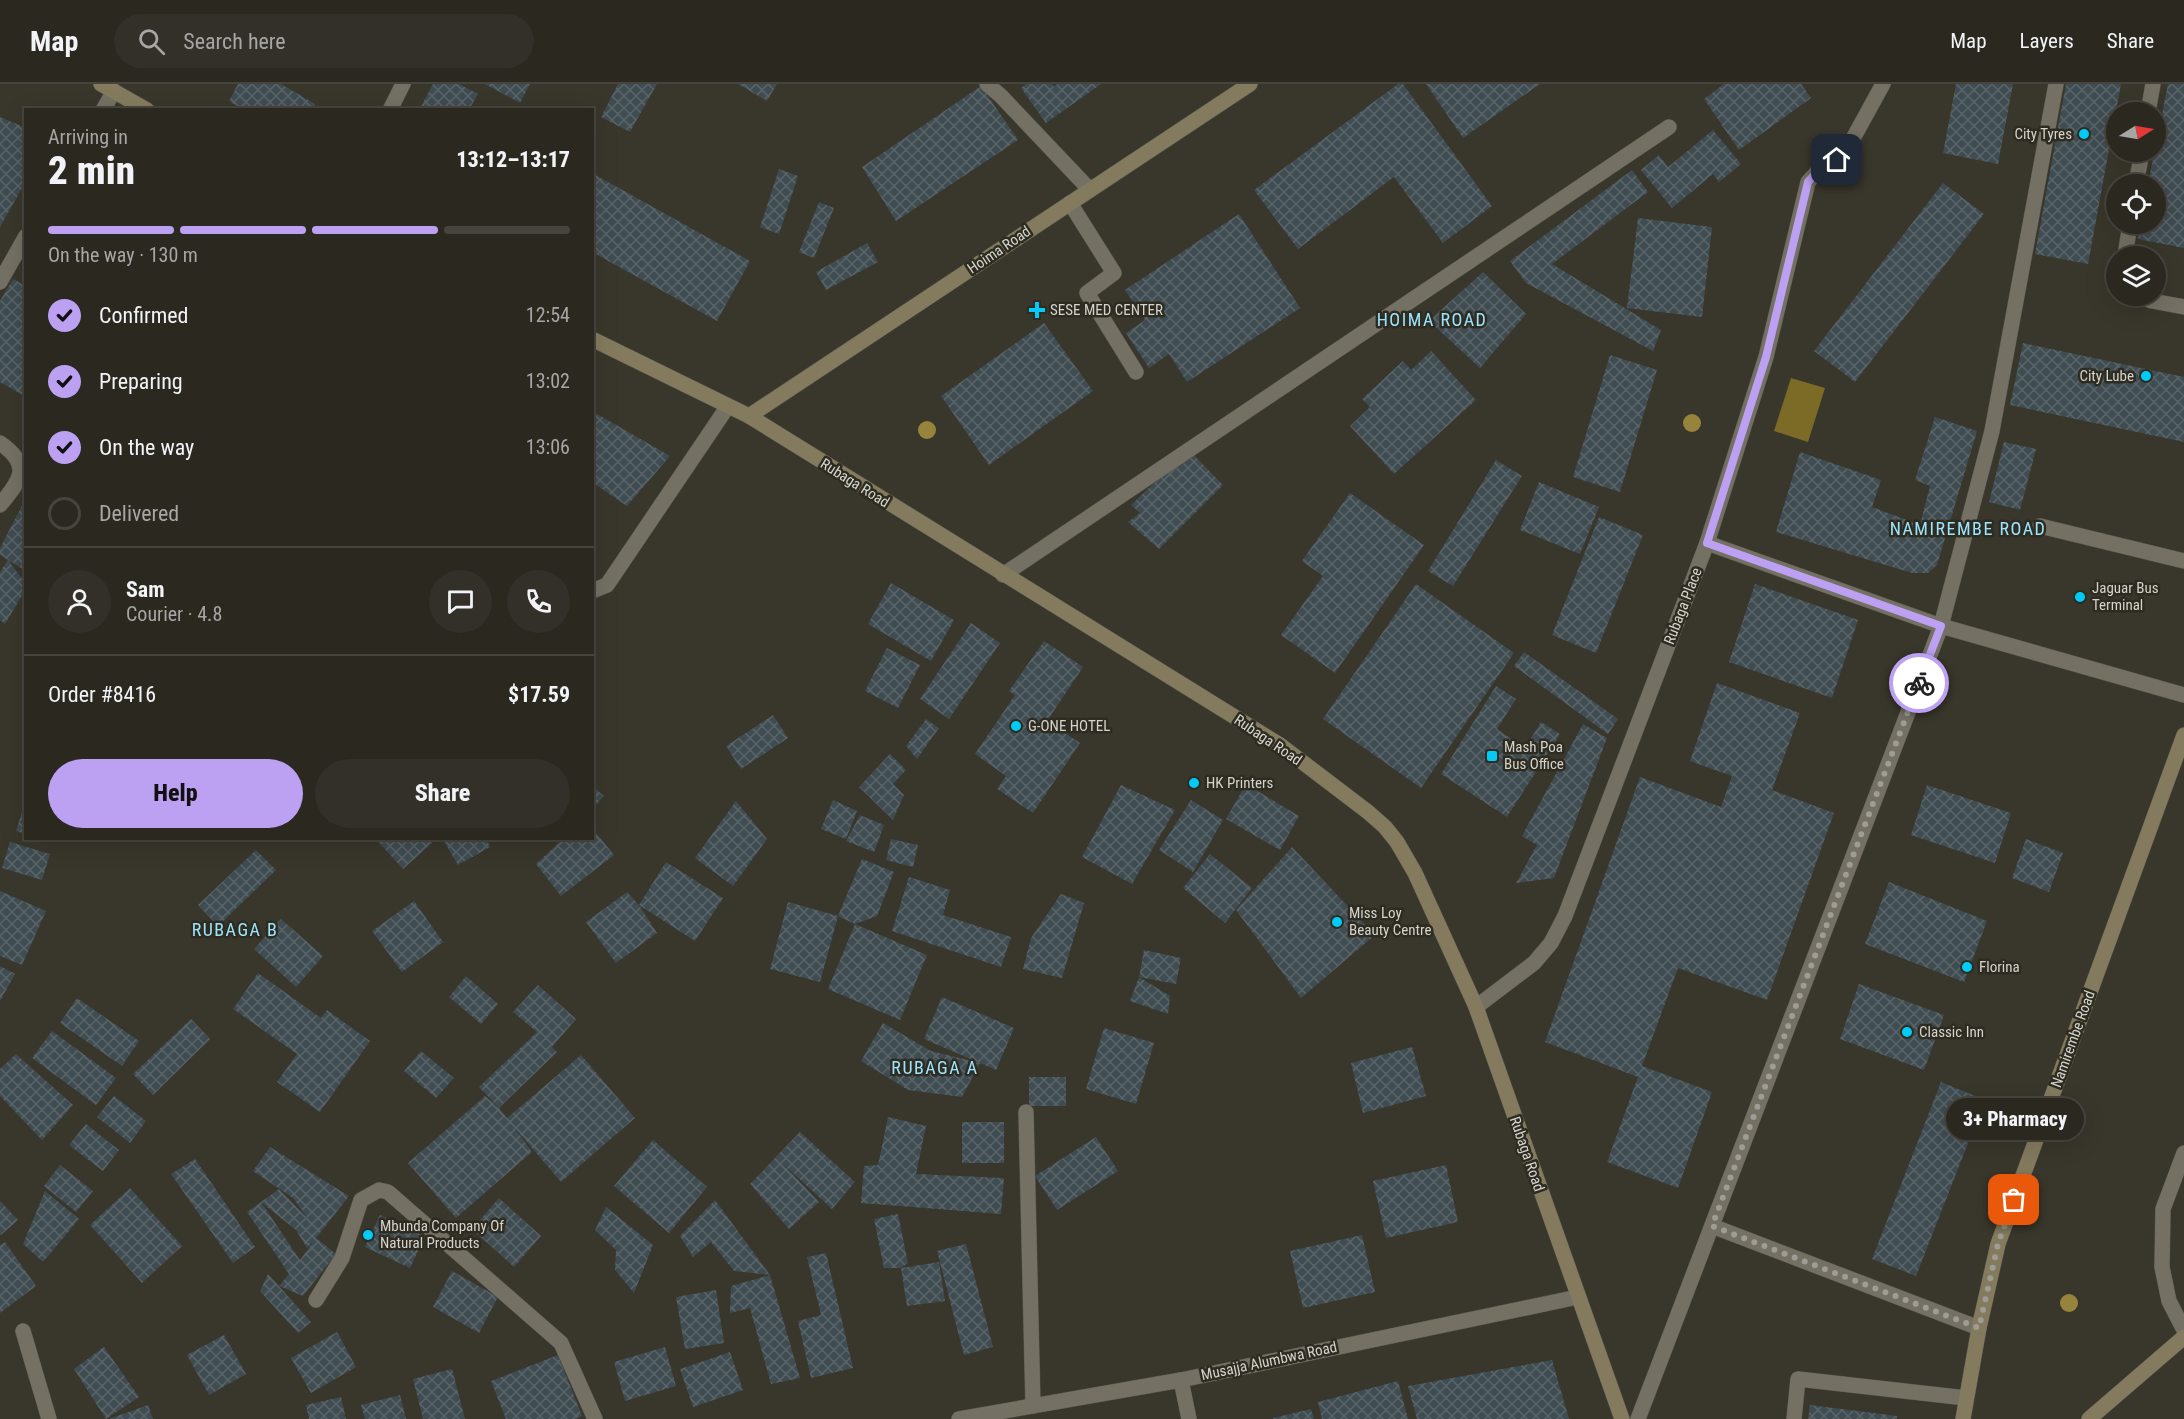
<!DOCTYPE html>
<meta charset="utf-8">
<style>
body{margin:0;font-family:"Roboto Condensed",sans-serif;background:#333029;color:#f1f3f6;height:100vh;display:flex;flex-direction:column;font-size:22px;white-space:nowrap}
*{box-sizing:border-box;margin:0}
p{font-size:20px;color:#a6a6a5}
.icon{flex:none;width:33px;height:33px;fill:none;stroke:currentColor;stroke-width:2;stroke-linecap:round;stroke-linejoin:round}
.map{position:relative;flex:1;overflow:hidden}
.side{position:absolute;left:24px;top:24px;width:570px;height:732px;display:flex;flex-direction:column;background:#2b2820;border-radius:0px;box-shadow:0 6px 24px #0002,0 0 0 2px #47443e}
.side>*{flex:none}
.needle{width:39px;rotate:79deg}
.buttons{position:absolute;left:2106px;top:18px;display:grid;gap:12px}
.buttons a{display:grid;place-items:center;width:60px;height:60px;border-radius:50%;background:#2b2820;box-shadow:0 6px 24px #0002,0 0 0 2px #47443e;font-size:30px}
.pin{position:absolute;display:grid;place-items:center;width:51px;height:51px;color:#fff;margin:-26px;border-radius:12px;box-shadow:0 3px 9px #0006}
.courier{position:absolute;display:grid;place-items:center;width:60px;height:60px;margin:-30px;border:4px solid #bca0f2;border-radius:50%;background:#fff;color:#222;box-shadow:0 2px 8px #0007}
.bubble{position:absolute;height:42px;border-radius:21px;background:#2b2820;box-shadow:0 6px 24px #0002,0 0 0 2px #47443e;font-size:20px;font-weight:800;line-height:42px;text-align:center}
.overview em{font-style:normal;font-weight:800}
.overview div{display:flex;flex-direction:column-reverse}
.overview{display:flex;align-items:center;justify-content:space-between;height:102px;padding:0 24px}
h1{font-size:39px;font-weight:800;line-height:45px}
.bar{display:grid;grid-template-columns:repeat(4,1fr);gap:9px 6px;align-content:center;height:72px;padding:0 24px}
.bar i{height:8px;border-radius:4px;background:#47443e}
.bar .current{background:#bca0f2}
.bar p{grid-column:span 4}
.line{display:flex;align-items:center;gap:15px;padding:0 24px;border-top:2px solid #47443e}
.line div{flex:1}
.round{display:grid;place-items:center;flex:none;width:63px;height:63px;border-radius:32px;background:#333029}
ol{padding:0 24px;list-style:none}
li{display:flex;align-items:center;gap:18px;height:66px}
li p{margin-inline-start:auto}
li .icon{padding:6px;border-radius:50%;background:#bca0f2;color:#111;stroke-width:4}
li:last-child{color:#a6a6a5}
li i{width:33px;height:33px;border:3px solid #47443e;border-radius:50%}
.primary-button{display:flex;gap:12px;margin-top:auto;padding:12px 24px}
.primary-button a{flex:1;height:69px;border-radius:36px;background:#bca0f2;color:#111;font-size:24px;font-weight:800;line-height:69px;text-align:center}
.primary-button a+a{background:#333029;color:#f1f3f6}
header{display:flex;align-items:center;gap:36px;box-sizing:border-box;height:84px;padding:0 30px;background:#2b2820;border-bottom:2px solid #47443e}
header strong{font-size:28px}
nav{display:flex;gap:33px;margin-inline-start:auto;font-size:21px}
.search{width:420px;height:54px;background:#333029;display:flex;align-items:center;gap:15px;box-sizing:border-box;padding:0 21px;border-radius:33px;color:#a6a6a5;font-size:22px}
.map>svg:first-child{display:block}
.water{fill:#7c6b27}
.building{fill:url(#building-cross-hatch)}
.lines{fill:none;stroke-linecap:round;stroke-linejoin:round}
.lane-casing{stroke:#56544a;stroke-width:16}
.street-casing{stroke:#56544a;stroke-width:16}
.secondary-casing{stroke:#56544a;stroke-width:16}
.lane{stroke:#747064;stroke-width:15}
.street{stroke:#747064;stroke-width:15}
.secondary{stroke:#847b5e;stroke-width:15}
.tree{fill:#96843d}
.done{stroke:#9e9c94;stroke-width:6;stroke-dasharray:0 10.8}
.route{stroke:#bca0f2;stroke-width:8}
.poi-dot{fill:#00cbf9;stroke:#2e2c21;stroke-width:2}
.labels{text-anchor:middle;stroke-width:5;stroke-linejoin:round;paint-order:stroke}
.poi-label{font-size:15px;fill:#d4d3cc;stroke:#2e2c21;text-anchor:start}
.street-label{font-size:15px;fill:#d4d3cc;stroke:#2e2c21}
.quarter-label{font-size:18px;letter-spacing:1.5px;fill:#9ce4fe;stroke:#2e2c21}
</style>
<header>
<strong>Map</strong>
<div class="search"><svg class="icon" aria-label="search" viewBox="0 0 24 24"><circle cx="10" cy="10" r="6"/><path d="M15 15l6 6"/></svg>Search here</div>
<nav><a>Map</a><a>Layers</a><a>Share</a></nav>
</header>
<div class="map">
<svg width="2184" height="1335" viewBox="0 0 2184 1335">
<defs>
<pattern id="building-cross-hatch" width="8" height="8" patternUnits="userSpaceOnUse" patternTransform="scale(1.5)"><rect width="8" height="8" fill="#3f4c51"/><path d="M0 0l8 8M0 8l8-8" fill="none" stroke="#5a6569"/></pattern>
</defs>
<rect width="100%" height="100%" fill="#39362b"/>
<polygon class="water" points="1791,294 1825,304 1808,358 1774,347"/>
<g class="building">
<polygon points="238,0 281,0 315,20 312,26 244,26 229,17"/>
<polygon points="433,0 459,0 478,10 470,24 474,26 419,26"/>
<polygon points="485,0 530,0 520,19"/>
<polygon points="618,0 657,0 630,48 601,33"/>
<polygon points="738,0 777,0 767,17"/>
<polygon points="1026,0 1052,0 1054,3 1057,0 1101,0 1046,39 1021,4"/>
<polygon points="1398,0 1403,0 1492,122 1443,159 1394,93 1298,165 1254,106"/>
<polygon points="1426,0 1540,0 1463,54"/>
<polygon points="1724,0 1801,0 1811,14 1739,66 1704,15"/>
<polygon points="1956,0 2013,0 1998,80 1943,69"/>
<polygon points="2066,0 2121,0 2088,180 2035,170"/>
<polygon points="2168,0 2184,0 2184,164 2138,155 2141,140 2156,140 2156,100 2148,100"/>
<polygon points="981,2 1018,56 896,137 862,83"/>
<polygon points="0,33 26,44 26,97 0,143"/>
<polygon points="1713,46 1741,80 1719,98 1713,90 1672,124 1641,86 1659,71 1668,83"/>
<polygon points="779,85 798,92 779,150 760,143"/>
<polygon points="1632,86 1648,108 1552,180 1661,246 1653,267 1526,199 1510,177"/>
<polygon points="592,89 750,177 717,237 592,168"/>
<polygon points="1943,99 1984,130 1855,298 1814,267"/>
<polygon points="819,118 834,124 814,174 799,168"/>
<polygon points="1239,130 1300,224 1187,298 1169,270 1149,284 1126,249 1145,236 1125,206"/>
<polygon points="1638,134 1712,143 1702,233 1627,224"/>
<polygon points="867,159 878,178 826,206 816,188"/>
<polygon points="1483,188 1526,230 1480,284 1429,237"/>
<polygon points="13,195 26,202 26,313 0,298 0,217"/>
<polygon points="1044,239 1093,307 989,381 941,312"/>
<polygon points="2023,259 2184,293 2184,358 2010,321"/>
<polygon points="1431,267 1476,316 1394,390 1350,342 1370,323 1362,315 1403,277 1411,286"/>
<polygon points="1610,271 1657,286 1620,408 1573,393"/>
<polygon points="592,327 670,372 627,422 592,398"/>
<polygon points="1935,333 1977,347 1937,481 1928,489 1912,489 1776,448 1800,368 1881,396 1872,423 1920,441 1930,402 1915,396"/>
<polygon points="2004,358 2036,365 2020,426 1989,418"/>
<polygon points="1189,366 1223,401 1159,465 1128,438 1140,429 1131,421"/>
<polygon points="1496,376 1522,392 1453,502 1428,487"/>
<polygon points="1539,398 1599,423 1580,470 1520,446"/>
<polygon points="1350,409 1424,461 1335,589 1281,551 1323,492 1302,477"/>
<polygon points="26,414 26,487 0,471 0,464"/>
<polygon points="1599,433 1643,451 1596,569 1552,551"/>
<polygon points="8,476 26,500 26,505 5,540 0,536 0,488"/>
<polygon points="891,499 954,536 931,577 868,540"/>
<polygon points="1416,500 1514,569 1421,704 1323,635"/>
<polygon points="1755,500 1858,536 1832,614 1729,578"/>
<polygon points="971,539 1000,559 949,635 920,615"/>
<polygon points="1044,557 1083,583 1047,637 1080,659 1033,729 997,705 1006,692 975,670 1015,611 1009,607"/>
<polygon points="887,564 920,581 898,624 865,607"/>
<polygon points="1524,568 1618,635 1608,650 1514,582"/>
<polygon points="1717,599 1800,629 1772,706 1834,729 1767,916 1678,884 1642,982 1712,1008 1678,1104 1607,1078 1638,993 1545,958 1640,693 1721,723 1732,692 1690,677"/>
<polygon points="1496,602 1516,615 1497,645 1525,664 1541,638 1560,650 1507,733 1441,690"/>
<polygon points="773,631 788,654 741,685 726,662"/>
<polygon points="926,635 939,644 917,675 906,662"/>
<polygon points="1583,640 1607,654 1554,794 1516,799 1537,761 1522,752"/>
<polygon points="890,670 906,686 893,700 904,711 893,736 859,703"/>
<polygon points="1246,700 1299,732 1280,766 1226,735"/>
<polygon points="1121,701 1175,726 1132,800 1082,773"/>
<polygon points="1927,701 2011,729 1995,779 1911,751"/>
<polygon points="592,702 604,712 592,725"/>
<polygon points="833,716 857,727 846,755 821,745"/>
<polygon points="1191,716 1223,736 1193,788 1159,766"/>
<polygon points="736,717 767,755 733,802 695,774"/>
<polygon points="24,722 26,722 26,750 16,747"/>
<polygon points="860,731 884,741 874,768 846,757"/>
<polygon points="592,744 614,771 561,812 536,780 564,754 592,754"/>
<polygon points="375,754 429,754 432,759 403,785"/>
<polygon points="442,754 486,754 490,763 458,781"/>
<polygon points="891,755 918,761 913,783 886,776"/>
<polygon points="2026,755 2063,769 2049,808 2012,794"/>
<polygon points="10,758 50,770 42,796 2,784"/>
<polygon points="1292,763 1375,851 1301,914 1236,826"/>
<polygon points="256,766 276,786 218,842 198,821"/>
<polygon points="1210,770 1252,804 1225,839 1183,804"/>
<polygon points="862,775 894,788 877,832 855,840 838,832"/>
<polygon points="666,778 723,814 695,857 639,821 657,849 616,879 586,838 627,808 639,821"/>
<polygon points="909,793 950,806 943,831 1011,853 1001,883 892,847"/>
<polygon points="1889,798 1987,837 1964,898 1865,860"/>
<polygon points="0,807 46,827 22,881 0,872"/>
<polygon points="1061,810 1084,819 1062,894 1023,885 1031,854"/>
<polygon points="414,817 443,858 402,888 372,847"/>
<polygon points="788,818 838,832 820,898 770,885"/>
<polygon points="281,835 323,872 296,903 254,865"/>
<polygon points="855,840 927,871 900,936 828,905"/>
<polygon points="1144,866 1181,874 1176,900 1139,893"/>
<polygon points="0,882 15,890 0,917"/>
<polygon points="258,889 321,934 327,926 370,957 320,1028 277,998 297,970 233,925"/>
<polygon points="466,892 498,920 481,940 449,913"/>
<polygon points="1139,893 1170,912 1168,930 1130,917"/>
<polygon points="1859,900 1944,931 1924,986 1840,955"/>
<polygon points="538,901 576,935 552,963 557,968 499,1024 507,1034 581,971 635,1034 561,1098 514,1043 532,1068 456,1134 408,1079 485,1012 498,1023 479,1003 537,948 513,928"/>
<polygon points="942,913 1014,944 996,986 980,979 962,1013 908,1006 861,977 883,939 931,967 980,979 924,955"/>
<polygon points="77,914 139,957 122,982 60,939"/>
<polygon points="191,935 210,955 153,1011 133,990"/>
<polygon points="1104,944 1154,959 1136,1020 1086,1005"/>
<polygon points="52,947 116,994 96,1021 32,974"/>
<polygon points="1412,963 1426,1012 1363,1029 1351,979"/>
<polygon points="421,967 454,994 436,1014 404,987"/>
<polygon points="16,970 73,1021 42,1056 0,1012 0,985"/>
<rect x="1029" y="993" width="37" height="29"/>
<polygon points="1941,998 1985,1016 1916,1192 1872,1175"/>
<polygon points="114,1012 146,1037 130,1059 97,1033"/>
<polygon points="888,1033 926,1042 916,1090 1004,1094 1001,1130 861,1119 864,1082 878,1081"/>
<rect x="962" y="1038" width="42" height="41"/>
<polygon points="86,1040 119,1066 103,1087 69,1061"/>
<polygon points="800,1048 855,1098 832,1125 782,1079 819,1118 789,1145 750,1100"/>
<polygon points="1096,1053 1118,1087 1057,1126 1035,1092"/>
<polygon points="653,1056 707,1103 669,1149 614,1102"/>
<polygon points="270,1063 349,1112 316,1154 336,1170 303,1212 279,1202 289,1190 247,1128 261,1118 300,1176 314,1157 307,1164 296,1146 261,1118 279,1105 308,1135 293,1114 253,1087"/>
<polygon points="195,1075 255,1163 233,1179 171,1090"/>
<polygon points="60,1081 93,1107 76,1128 44,1102"/>
<polygon points="1446,1081 1458,1138 1386,1154 1373,1097"/>
<polygon points="130,1104 182,1162 142,1199 90,1141"/>
<polygon points="45,1107 79,1135 43,1178 23,1160"/>
<polygon points="499,1114 541,1152 514,1183 472,1145"/>
<polygon points="715,1116 770,1191 800,1294 771,1300 750,1224 730,1229 731,1202 770,1191 734,1187 711,1158 693,1173 680,1152"/>
<polygon points="0,1117 18,1136 1,1151 0,1150"/>
<polygon points="606,1123 653,1161 634,1209 615,1186 616,1166 595,1146"/>
<polygon points="898,1130 908,1179 901,1184 884,1184 874,1135"/>
<polygon points="380,1131 425,1152 410,1184 365,1163"/>
<polygon points="1362,1151 1375,1208 1303,1224 1290,1167"/>
<polygon points="5,1158 36,1202 0,1229 0,1161"/>
<polygon points="966,1160 993,1263 964,1271 937,1167"/>
<polygon points="826,1169 853,1284 811,1294 798,1237 821,1231 807,1173"/>
<polygon points="939,1178 945,1217 907,1222 901,1184"/>
<polygon points="452,1187 498,1213 479,1249 433,1223"/>
<polygon points="268,1190 311,1238 298,1249 260,1207"/>
<polygon points="716,1206 724,1259 685,1265 676,1213"/>
<polygon points="337,1248 356,1283 311,1309 291,1274"/>
<polygon points="224,1251 246,1290 209,1311 187,1271"/>
<polygon points="104,1263 139,1313 106,1335 74,1285"/>
<polygon points="665,1263 676,1302 625,1317 614,1278"/>
<polygon points="730,1268 743,1306 693,1323 680,1285"/>
<polygon points="558,1271 582,1332 575,1335 506,1335 491,1297"/>
<polygon points="1552,1276 1569,1335 1417,1335 1408,1302"/>
<polygon points="452,1285 465,1335 423,1335 413,1295"/>
<polygon points="1398,1297 1408,1335 1322,1335 1318,1318"/>
<polygon points="400,1311 406,1335 365,1335 361,1321"/>
<polygon points="341,1313 346,1335 309,1335 306,1321"/>
<polygon points="148,1321 153,1335 109,1335"/>
<polygon points="1810,1321 1897,1332 1897,1335 1808,1335"/>
<polygon points="1311,1325 1314,1335 1273,1335 1273,1334"/>
</g>
<g class="lines">
<defs>
<g id="lane">
<polyline points="987,0 1001,12 1090,106"/>
<polyline points="2148,28 2153,0"/>
<polyline points="2136,100 2142,68"/>
<polyline points="1070,119 1114,189 1087,209 1136,288"/>
<polyline points="2125,172 2130,140"/>
<polyline points="2140,212 2152,217 2184,223"/>
<polyline points="2040,442 2184,477"/>
<polyline points="1003,491 1669,43"/>
<polyline points="592,507 607,501 728,322"/>
<polyline points="1026,1028 1033,1322"/>
<polyline points="2184,1069 2163,1125 2162,1183 2169,1217 2184,1246"/>
<polyline points="1712,1142 1979,1244"/>
<polyline points="23,1247 49,1335"/>
<polyline points="1794,1335 1798,1295 1966,1314"/>
</g>
<g id="street">
<polyline points="103,26 114,7"/>
<polyline points="390,26 403,0"/>
<polyline points="0,198 26,152"/>
<path d="M0,359C32,381 21,396 0,421"/>
<polyline points="1707,459 1941,542 2184,611"/>
<polyline points="1476,923 1534,879 1551,859 1565,832 1707,459 1766,273 1808,98 1817,88 1844,71 1883,0"/>
<polyline points="316,1216 342,1174 361,1116 379,1106 388,1108 561,1259 595,1335"/>
<polyline points="1181,1296 1189,1335"/>
<polyline points="959,1335 1181,1296 1578,1213"/>
<polyline points="1638,1335 1941,542 1992,347 2056,0"/>
</g>
<g id="secondary">
<polyline points="101,0 147,26"/>
<polyline points="592,255 749,332 1280,661 1368,728 1385,743 1397,758 1415,789 1476,923 1622,1335"/>
<polyline points="749,332 1250,0"/>
<polyline points="1963,1335 1979,1244 1998,1160 2184,651"/>
<polyline points="2089,1335 2184,1253"/>
</g>
</defs>
<use href="#lane" class="lane-casing"/>
<use href="#street" class="street-casing"/>
<use href="#secondary" class="secondary-casing"/>
<use href="#lane" class="lane"/>
<use href="#street" class="street"/>
<use href="#secondary" class="secondary"/>
</g>
<g class="tree">
<circle cx="1692" cy="339" r="9"/>
<circle cx="927" cy="346" r="9"/>
<circle cx="2069" cy="1219" r="9"/>
</g>
<g class="lines">
<polyline class="done" points="1919,599 1712,1142 1979,1244 1998,1160 2014,1116"/>
<polyline class="route" points="1837,76 1817,88 1808,98 1766,273 1707,459 1941,542 1919,599"/>
</g>
<g class="poi-dot">
<circle cx="2084" cy="50" r="6"/>
<path d="M1034 217h6v6h6v6h-6v6h-6v-6h-6v-6h6z"/>
<circle cx="2146" cy="292" r="6"/>
<circle cx="2080" cy="513" r="6"/>
<circle cx="1016" cy="642" r="6"/>
<rect x="1486" y="666" width="12" height="12" rx="3"/>
<circle cx="1194" cy="699" r="6"/>
<circle cx="1337" cy="838" r="6"/>
<circle cx="1967" cy="883" r="6"/>
<circle cx="1907" cy="948" r="6"/>
<circle cx="368" cy="1151" r="6"/>
</g>
<g class="labels">
<g class="poi-label">
<text x="2072" y="55" text-anchor="end">City Tyres</text>
<text x="1050" y="231">SESE MED CENTER</text>
<text x="2134" y="297" text-anchor="end">City Lube</text>
<text x="2092" y="509">Jaguar Bus<tspan x="2092" dy="17">Terminal</tspan></text>
<text x="1028" y="647">G-ONE HOTEL</text>
<text x="1504" y="668">Mash Poa<tspan x="1504" dy="17">Bus Office</tspan></text>
<text x="1206" y="704">HK Printers</text>
<text x="1349" y="834">Miss Loy<tspan x="1349" dy="17">Beauty Centre</tspan></text>
<text x="1979" y="888">Florina</text>
<text x="1919" y="953">Classic Inn</text>
<text x="380" y="1147">Mbunda Company Of<tspan x="380" dy="17">Natural Products</tspan></text>
</g>
<g class="street-label">
<text transform="translate(999 166) rotate(-34)" y="5">Hoima Road</text>
<text transform="translate(855 399) rotate(32)" y="5">Rubaga Road</text>
<text transform="translate(1683 522) rotate(-69)" y="5">Rubaga Place</text>
<text transform="translate(1268 656) rotate(34)" y="5">Rubaga Road</text>
<text transform="translate(2073 955) rotate(-70)" y="5">Namirembe Road</text>
<text transform="translate(1527 1070) rotate(71)" y="5">Rubaga Road</text>
<text transform="translate(1269 1277) rotate(-12)" y="5">Musajja Alumbwa Road</text>
</g>
<g class="quarter-label">
<text x="1432" y="242">HOIMA ROAD</text>
<text x="1968" y="451">NAMIREMBE ROAD</text>
<text x="235" y="852">RUBAGA B</text>
<text x="935" y="990">RUBAGA A</text>
</g>
</g>
</svg>
<div class="buttons">
<a><svg class="needle" viewBox="-14 -14 28 28"><path d="M0-13l5 13h-10z" fill="#e53935"/><path d="M0 13l5-13h-10z" fill="#a6a6a5"/></svg></a>
<a><svg class="icon" aria-label="locate" viewBox="0 0 24 24"><circle cx="12" cy="12" r="6"/><path d="M12 2v4M12 18v4M2 12h4M18 12h4"/></svg></a>
<a><svg class="icon" aria-label="layers" viewBox="0 0 24 24"><path d="M12 4l9 5-9 5-9-5zM3 14l9 5 9-5"/></svg></a>
</div>
<div class="pin" style="left:2014px;top:1116px;background:#ea580c"><svg class="icon" aria-label="bag" viewBox="0 0 24 24"><path d="M5 8h14l-1 12H6zM9 8a3 3 0 0 1 6 0"/></svg></div>
<div class="pin" style="left:1837px;top:76px;background:#1f2937"><svg class="icon" aria-label="home" viewBox="0 0 24 24"><path d="M3 11l9-7 9 7M6 9v11h12V9"/></svg></div>
<div class="courier" style="left:1919px;top:599px"><svg class="icon" aria-label="bike" viewBox="0 0 24 24"><circle cx="6" cy="16" r="4"/><circle cx="18" cy="16" r="4"/><path d="M6 16l4-8h5l3 8M10 8l3 8H6M13 5h3"/></svg></div>
<div class="bubble" style="left:1946px;top:1014px;width:138px">3+ Pharmacy</div>
<section class="side">
<div class="overview"><div><h1>2 min</h1><p>Arriving in</p></div><em>13:12–13:17</em></div>
<div class="bar"><i class="current"></i><i class="current"></i><i class="current"></i><i></i><p>On the way · 130 m</p></div>
<ol>
<li><svg class="icon" aria-label="check" viewBox="0 0 24 24"><path d="M5 12l5 5 9-10"/></svg>Confirmed<p>12:54</p></li>
<li><svg class="icon" aria-label="check" viewBox="0 0 24 24"><path d="M5 12l5 5 9-10"/></svg>Preparing<p>13:02</p></li>
<li><svg class="icon" aria-label="check" viewBox="0 0 24 24"><path d="M5 12l5 5 9-10"/></svg>On the way<p>13:06</p></li>
<li><i></i>Delivered</li>
</ol>
<div class="line" style="height:108px"><a class="round"><svg class="icon" aria-label="person" viewBox="0 0 24 24"><circle cx="12" cy="8" r="4"/><path d="M4 21q1-7 8-7t8 7"/></svg></a><div><b>Sam</b><p>Courier · 4.8</p></div><a class="round"><svg class="icon" aria-label="chat" viewBox="0 0 24 24"><path d="M4 5h16v11H9l-5 4z"/></svg></a><a class="round"><svg class="icon" aria-label="phone" viewBox="0 0 24 24"><path d="M5 4h4l2 5-3 2q2 4 5 5l2-3 5 2v4C11 20 4 13 5 4z"/></svg></a></div>
<div class="line" style="height:78px"><div>Order #8416</div><b>$17.59</b></div>
<div class="primary-button"><a>Help</a><a>Share</a></div>
</section>
</div>
